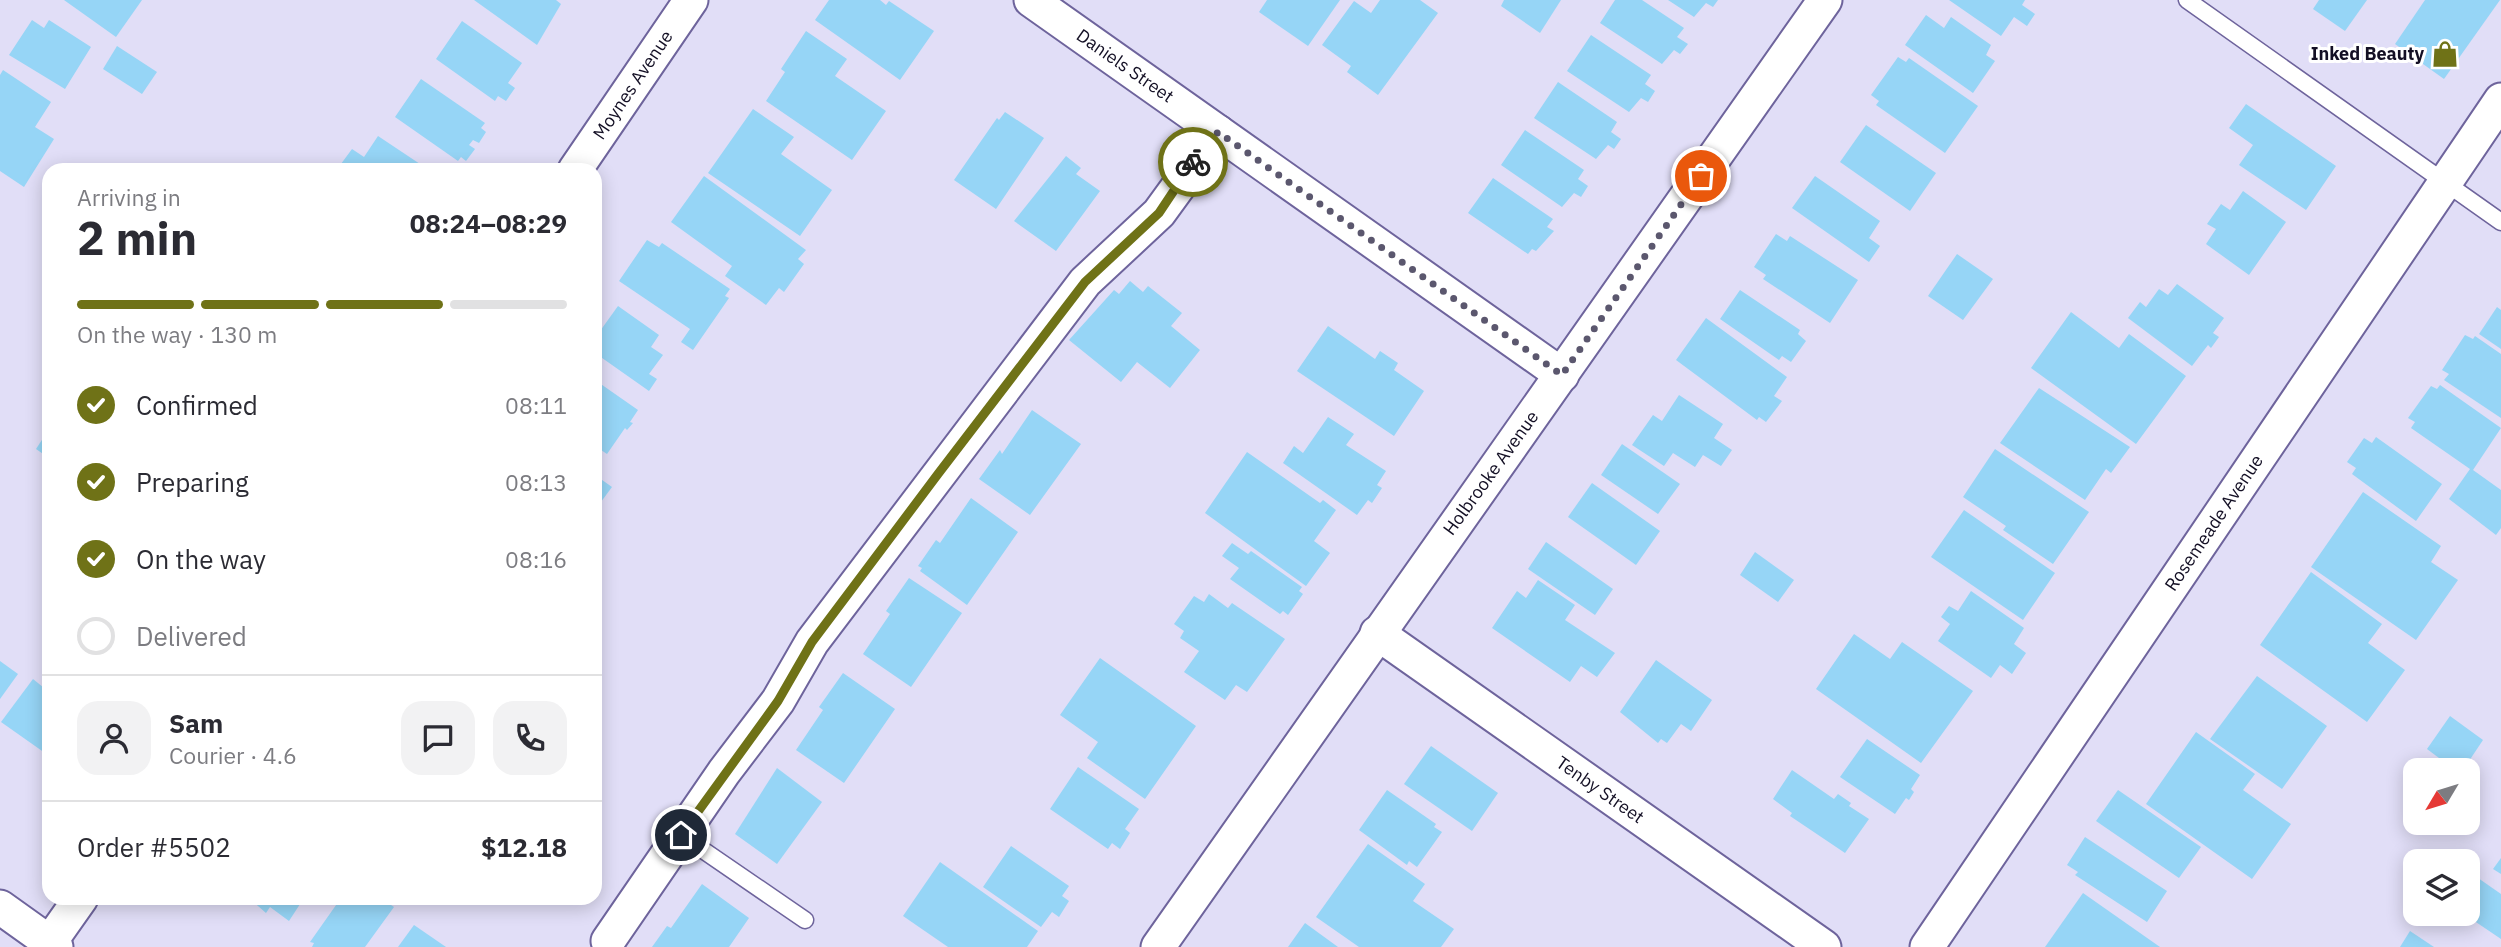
<!DOCTYPE html>
<meta charset="utf-8">
<style>
body{margin:0;font-family:"IBM Plex Sans",sans-serif;background:#f2f2f3;color:#2b2b33;height:100vh;display:flex;flex-direction:column;font-size:26px;white-space:nowrap}
*{box-sizing:border-box;margin:0}
p{font-size:23px;color:#7c7c81}
.icon{flex:none;width:38px;height:38px;fill:none;stroke:currentColor;stroke-width:2;stroke-linecap:round;stroke-linejoin:round}
.map{position:relative;flex:1;overflow:hidden}
.drawer{position:absolute;left:42px;top:163px;width:560px;height:742px;display:flex;flex-direction:column;background:#fff;border-radius:21px;box-shadow:0 4px 18px #0003}
.drawer>*{flex:none}
.needle{width:46px;rotate:232deg}
.buttons{position:absolute;left:2403px;top:758px;display:grid;gap:14px}
.buttons a{display:grid;place-items:center;width:77px;height:77px;border-radius:14px;background:#fff;box-shadow:0 4px 18px #0003;font-size:35px}
.pin{position:absolute;display:grid;place-items:center;width:60px;height:60px;color:#fff;margin:-30px;border:4px solid #fff;border-radius:50%;box-shadow:0 2px 7px #0007}
.courier{position:absolute;display:grid;place-items:center;width:70px;height:70px;margin:-35px;border:5px solid #6f7217;border-radius:50%;background:#fff;color:#222;box-shadow:0 2px 9px #0007}
.headline em{font-style:normal;font-weight:700}
.headline div{display:flex;flex-direction:column-reverse}
.headline{display:flex;align-items:center;justify-content:space-between;height:119px;padding:0 35px}
h1{font-size:46px;font-weight:700;line-height:52px}
.bar{display:grid;grid-template-columns:repeat(4,1fr);gap:10px 7px;align-content:center;height:84px;padding:0 35px}
.bar i{height:9px;border-radius:5px;background:#e1e1e2}
.bar .on{background:#6f7217}
.bar p{grid-column:span 4}
.line{display:flex;align-items:center;gap:18px;padding:0 35px;border-top:2px solid #e1e1e2}
.line div{flex:1}
.round{display:grid;place-items:center;flex:none;width:74px;height:74px;border-radius:21px;background:#f2f2f3}
ol{padding:0 35px;list-style:none}
li{display:flex;align-items:center;gap:21px;height:77px}
li p{margin-inline-start:auto}
li .icon{padding:7px;border-radius:50%;background:#6f7217;color:#fff;stroke-width:4}
li:last-child{color:#7c7c81}
li i{width:38px;height:38px;border:4px solid #e1e1e2;border-radius:50%}
.map>svg:first-child{display:block}
.building{fill:#96d5f6}
.lines{fill:none;stroke-linecap:round;stroke-linejoin:round}
.service-casing{stroke:#6e649c;stroke-width:19}
.minor-casing{stroke:#6e649c;stroke-width:37}
.service{stroke:#fff;stroke-width:16}
.minor{stroke:#fff;stroke-width:33}
.done{stroke:#5b576e;stroke-width:7;stroke-dasharray:0 12.6}
.route{stroke:#6f7217;stroke-width:9}
.labels{text-anchor:middle;stroke-width:6;stroke-linejoin:round;paint-order:stroke}
.poi-label{font-size:18px;font-weight:bold;fill:#130f24;stroke:#fff;text-anchor:end}
.street-label{font-size:18px;fill:#130f24;stroke:#fff}
</style>
<div class="map">
<svg width="2501" height="947" viewBox="0 0 2501 947">
<rect width="100%" height="100%" fill="#e1def7"/>
<g class="building">
<polygon points="64,0 142,0 116,37"/>
<polygon points="474,0 556,0 561,4 537,45"/>
<polygon points="829,0 880,0 886,5 889,1 934,31 900,80 815,20"/>
<polygon points="1267,0 1340,0 1308,46 1259,12"/>
<polygon points="1380,0 1420,0 1438,13 1378,95 1347,72 1351,66 1322,45 1354,1 1371,13"/>
<polygon points="1504,0 1561,0 1540,33 1501,6"/>
<polygon points="1615,0 1642,0 1684,28 1677,37 1688,44 1680,54 1674,50 1662,64 1600,23"/>
<polygon points="1668,0 1718,0 1713,7 1706,3 1694,17"/>
<polygon points="1949,0 2025,0 2022,5 2035,14 2027,26 2014,17 2001,36"/>
<polygon points="2319,0 2367,0 2345,31 2313,9"/>
<polygon points="2425,0 2500,0 2444,79 2395,44"/>
<polygon points="1926,15 1944,28 1951,17 1991,45 1986,55 1995,61 1973,93 1905,45"/>
<polygon points="32,20 44,28 49,20 91,47 65,89 9,55"/>
<polygon points="462,21 522,63 508,83 515,88 506,101 498,96 495,101 436,59"/>
<polygon points="806,31 847,59 835,76 886,111 852,160 766,101 785,72 781,69"/>
<polygon points="1591,35 1651,75 1645,84 1655,91 1648,102 1641,98 1629,112 1567,71"/>
<polygon points="117,46 157,72 142,94 103,69"/>
<polygon points="1898,57 1906,62 1909,58 1978,106 1945,153 1876,105 1879,101 1871,95"/>
<polygon points="3,70 51,102 35,127 54,139 24,187 0,171 0,75"/>
<polygon points="421,79 485,123 481,128 486,132 479,143 473,140 469,145 475,149 466,161 461,157 458,161 395,117"/>
<polygon points="1558,82 1617,122 1611,132 1621,139 1614,149 1608,145 1596,159 1534,118"/>
<polygon points="2246,104 2336,166 2306,210 2239,165 2253,145 2229,128"/>
<polygon points="753,109 794,137 781,154 832,190 800,236 708,173"/>
<polygon points="1005,112 1044,138 996,209 954,180 997,118 999,120"/>
<polygon points="1866,125 1936,173 1910,211 1840,162"/>
<polygon points="1525,130 1584,170 1578,179 1588,186 1581,197 1574,193 1562,207 1501,165"/>
<polygon points="378,136 429,170 338,168 352,149 364,157"/>
<polygon points="1066,156 1081,168 1076,174 1100,191 1056,251 1014,221"/>
<polygon points="704,176 806,250 798,259 804,264 784,292 779,288 766,305 725,276 732,266 671,222"/>
<polygon points="1815,176 1880,221 1869,238 1880,246 1869,262 1792,208"/>
<polygon points="1493,178 1553,219 1547,227 1554,231 1536,251 1532,249 1528,254 1468,213"/>
<polygon points="2243,191 2286,222 2249,275 2206,244 2216,229 2207,224 2221,204 2230,210"/>
<polygon points="1776,234 1787,241 1790,236 1858,280 1830,323 1763,279 1766,275 1754,267"/>
<polygon points="647,240 659,247 662,243 730,289 725,296 729,298 693,350 681,342 690,329 619,281"/>
<polygon points="1957,254 1993,279 1963,320 1928,296"/>
<polygon points="1130,281 1143,292 1148,286 1182,313 1171,326 1200,350 1170,388 1137,362 1121,382 1069,340 1114,290 1119,294"/>
<polygon points="2177,284 2224,318 2213,333 2219,337 2211,348 2208,345 2192,366 2128,318 2140,302 2146,307 2159,289 2168,295"/>
<polygon points="1740,290 1800,330 1798,334 1806,341 1791,362 1782,356 1779,360 1720,319"/>
<polygon points="618,306 659,335 651,347 663,355 649,374 657,379 649,391 595,353 595,338"/>
<polygon points="2497,307 2501,310 2501,349 2479,334"/>
<polygon points="2071,312 2119,348 2129,334 2186,376 2136,444 2031,368"/>
<polygon points="1706,318 1787,377 1774,396 1782,401 1766,422 1759,417 1757,420 1676,360"/>
<polygon points="1328,326 1375,359 1380,351 1398,363 1394,370 1424,391 1394,436 1297,371"/>
<polygon points="2465,335 2473,339 2475,336 2501,354 2501,418 2444,380 2449,374 2442,370"/>
<polygon points="595,380 638,410 630,422 633,423 627,430 625,428 607,454 595,446"/>
<polygon points="2440,385 2501,428 2473,470 2501,490 2501,528 2496,535 2449,499 2470,469 2411,428 2415,422 2408,418 2431,386 2437,389"/>
<polygon points="2039,388 2130,447 2111,473 2106,469 2085,500 2000,443"/>
<polygon points="1679,395 1723,424 1714,438 1732,450 1721,466 1703,455 1695,467 1673,453 1664,466 1632,445 1653,415 1662,421"/>
<polygon points="1032,410 1081,444 1030,515 979,479 1000,450 1002,454"/>
<polygon points="1328,417 1354,434 1346,445 1386,471 1377,485 1382,488 1372,503 1368,500 1357,515 1283,463 1294,446 1303,453"/>
<polygon points="49,429 49,458 36,449"/>
<polygon points="2376,437 2442,484 2416,521 2352,474 2356,468 2347,462 2364,438 2372,443"/>
<polygon points="1622,444 1680,484 1658,514 1601,475"/>
<polygon points="1995,449 2089,512 2053,564 2003,530 2006,526 1963,497"/>
<polygon points="1247,452 1320,503 1323,500 1336,510 1314,541 1330,553 1306,586 1205,513"/>
<polygon points="595,475 612,487 595,510"/>
<polygon points="1592,483 1660,531 1636,565 1568,517"/>
<polygon points="2363,492 2441,546 2431,562 2458,580 2416,640 2311,567"/>
<polygon points="971,498 1018,532 967,605 920,571 922,568 918,566 936,540 940,543"/>
<polygon points="1964,510 2055,573 2023,620 1931,557"/>
<polygon points="1546,542 1613,589 1595,615 1528,569"/>
<polygon points="1232,543 1248,554 1251,551 1302,587 1299,591 1303,594 1288,615 1283,611 1280,614 1230,579 1239,568 1222,556"/>
<polygon points="1755,552 1794,580 1778,602 1740,575"/>
<polygon points="2311,572 2382,624 2368,643 2405,670 2367,722 2260,645"/>
<polygon points="909,578 962,613 911,687 863,654 890,614 886,611"/>
<polygon points="1538,580 1575,605 1565,620 1615,653 1597,677 1581,666 1570,682 1492,628 1517,591 1526,598"/>
<polygon points="1971,591 2024,628 2014,644 2026,653 2012,674 2000,665 1991,678 1938,641 1950,624 1941,617 1949,606 1958,611"/>
<polygon points="1209,594 1228,608 1232,603 1285,639 1247,692 1236,685 1225,700 1184,672 1199,651 1180,638 1184,631 1174,624 1194,596 1204,602"/>
<polygon points="1854,634 1890,659 1902,642 1973,691 1921,763 1816,689"/>
<polygon points="1100,658 1196,726 1145,799 1087,758 1098,742 1060,715"/>
<polygon points="1656,660 1712,700 1691,731 1681,724 1667,743 1661,739 1658,743 1620,712"/>
<polygon points="0,661 18,674 0,699"/>
<polygon points="843,673 895,709 844,783 796,750 823,710 819,707"/>
<polygon points="2257,676 2327,726 2282,789 2210,739"/>
<polygon points="33,679 49,692 49,747 45,753 1,722"/>
<polygon points="2450,716 2483,740 2463,770 2455,770 2427,749"/>
<polygon points="2196,732 2255,774 2243,790 2291,824 2252,879 2146,804"/>
<polygon points="1867,739 1920,775 1911,789 1914,792 1909,800 1906,798 1895,814 1840,777"/>
<polygon points="1431,746 1498,793 1472,831 1404,784"/>
<polygon points="1078,767 1139,809 1125,829 1130,833 1120,849 1112,843 1108,849 1050,809"/>
<polygon points="777,768 822,802 777,864 735,834"/>
<polygon points="1792,770 1834,799 1838,794 1851,803 1849,806 1869,819 1845,853 1790,816 1792,813 1773,799"/>
<polygon points="1387,790 1436,824 1434,827 1442,832 1417,867 1409,861 1407,865 1359,830"/>
<polygon points="2118,790 2201,847 2179,878 2096,821"/>
<polygon points="2085,837 2167,891 2147,922 2075,875 2078,872 2067,865"/>
<polygon points="1368,844 1425,884 1413,901 1454,929 1441,947 1359,947 1316,917"/>
<polygon points="1011,846 1069,886 1062,896 1069,901 1059,917 1052,912 1041,927 983,887"/>
<polygon points="2501,858 2501,874 2493,869"/>
<polygon points="940,862 1038,931 1027,947 948,947 903,916"/>
<polygon points="2468,871 2501,894 2501,939 2464,914 2468,914"/>
<polygon points="702,884 749,918 729,947 652,947 667,926 671,928"/>
<polygon points="2083,893 2160,947 2045,947"/>
<polygon points="249,898 304,898 289,921 270,907 266,913"/>
<polygon points="341,898 391,898 388,903 394,907 365,947 312,947 314,943 310,942"/>
<polygon points="1305,923 1338,947 1288,947"/>
<polygon points="414,925 446,947 398,947"/>
<polygon points="2410,931 2434,947 2400,947"/>
</g>
<g class="lines">
<defs>
<g id="service">
<polyline points="2187,0 2501,222"/>
<polyline points="681,835 805,920"/>
</g>
<g id="minor">
<polyline points="1031,0 1562,375"/>
<polyline points="575,170 691,0"/>
<polyline points="1377,633 1824,947"/>
<polyline points="0,907 56,947"/>
<polyline points="608,941 724,772 778,701 812,642 1085,282 1159,213 1218,132"/>
<polyline points="50,942 81,898"/>
<polyline points="1158,947 1825,0"/>
<polyline points="1927,947 2501,100"/>
</g>
</defs>
<use href="#service" class="service-casing"/>
<use href="#minor" class="minor-casing"/>
<use href="#service" class="service"/>
<use href="#minor" class="minor"/>
</g>
<g class="lines">
<polyline class="done" points="1193,162 1218,132 1562,375 1701,176"/>
<polyline class="route" points="681,835 778,701 812,642 938,474 1085,282 1159,213 1193,162"/>
</g>
<defs>
<symbol id="shop-bare" viewBox="-9 -9 18 18"><path d="M-5-2.5h2.3a2.7 3.5 0 0 1 5.4 0H5L5.5 6h-11ZM-1.5-2.5h3a1.5 2.3 0 0 0-3 0Z" fill="#6f7217" stroke="#fff" stroke-width="2.5" paint-order="stroke"/></symbol>
</defs>
<g fill-rule="evenodd">
<use href="#shop-bare" x="2426" y="35" width="38" height="38"/>
</g>
<g class="labels">
<g class="poi-label">
<text x="2424" y="60">Inked Beauty</text>
</g>
<g class="street-label">
<text transform="translate(1125 66) rotate(35)" y="6">Daniels Street</text>
<text transform="translate(633 85) rotate(-56)" y="6">Moynes Avenue</text>
<text transform="translate(1491 473) rotate(-54)" y="6">Holbrooke Avenue</text>
<text transform="translate(2214 523) rotate(-56)" y="6">Rosemeade Avenue</text>
<text transform="translate(1600 790) rotate(35)" y="6">Tenby Street</text>
</g>
</g>
</svg>
<div class="buttons">
<a><svg class="needle" viewBox="-14 -14 28 28"><path d="M0-13l5 13h-10z" fill="#e53935"/><path d="M0 13l5-13h-10z" fill="#7c7c81"/></svg></a>
<a><svg class="icon" aria-label="layers" viewBox="0 0 24 24"><path d="M12 4l9 5-9 5-9-5zM3 14l9 5 9-5"/></svg></a>
</div>
<div class="pin" style="left:1701px;top:176px;background:#ea580c"><svg class="icon" aria-label="bag" viewBox="0 0 24 24"><path d="M5 8h14l-1 12H6zM9 8a3 3 0 0 1 6 0"/></svg></div>
<div class="pin" style="left:681px;top:835px;background:#1f2937"><svg class="icon" aria-label="home" viewBox="0 0 24 24"><path d="M3 11l9-7 9 7M6 9v11h12V9"/></svg></div>
<div class="courier" style="left:1193px;top:162px"><svg class="icon" aria-label="bike" viewBox="0 0 24 24"><circle cx="6" cy="16" r="4"/><circle cx="18" cy="16" r="4"/><path d="M6 16l4-8h5l3 8M10 8l3 8H6M13 5h3"/></svg></div>
<section class="drawer">
<div class="headline"><div><h1>2 min</h1><p>Arriving in</p></div><em>08:24–08:29</em></div>
<div class="bar"><i class="on"></i><i class="on"></i><i class="on"></i><i></i><p>On the way · 130 m</p></div>
<ol>
<li><svg class="icon" aria-label="check" viewBox="0 0 24 24"><path d="M5 12l5 5 9-10"/></svg>Confirmed<p>08:11</p></li>
<li><svg class="icon" aria-label="check" viewBox="0 0 24 24"><path d="M5 12l5 5 9-10"/></svg>Preparing<p>08:13</p></li>
<li><svg class="icon" aria-label="check" viewBox="0 0 24 24"><path d="M5 12l5 5 9-10"/></svg>On the way<p>08:16</p></li>
<li><i></i>Delivered</li>
</ol>
<div class="line" style="height:126px"><a class="round"><svg class="icon" aria-label="person" viewBox="0 0 24 24"><circle cx="12" cy="8" r="4"/><path d="M4 21q1-7 8-7t8 7"/></svg></a><div><b>Sam</b><p>Courier · 4.6</p></div><a class="round"><svg class="icon" aria-label="chat" viewBox="0 0 24 24"><path d="M4 5h16v11H9l-5 4z"/></svg></a><a class="round"><svg class="icon" aria-label="phone" viewBox="0 0 24 24"><path d="M5 4h4l2 5-3 2q2 4 5 5l2-3 5 2v4C11 20 4 13 5 4z"/></svg></a></div>
<div class="line" style="height:91px"><div>Order #5502</div><b>$12.18</b></div>
</section>
</div>
